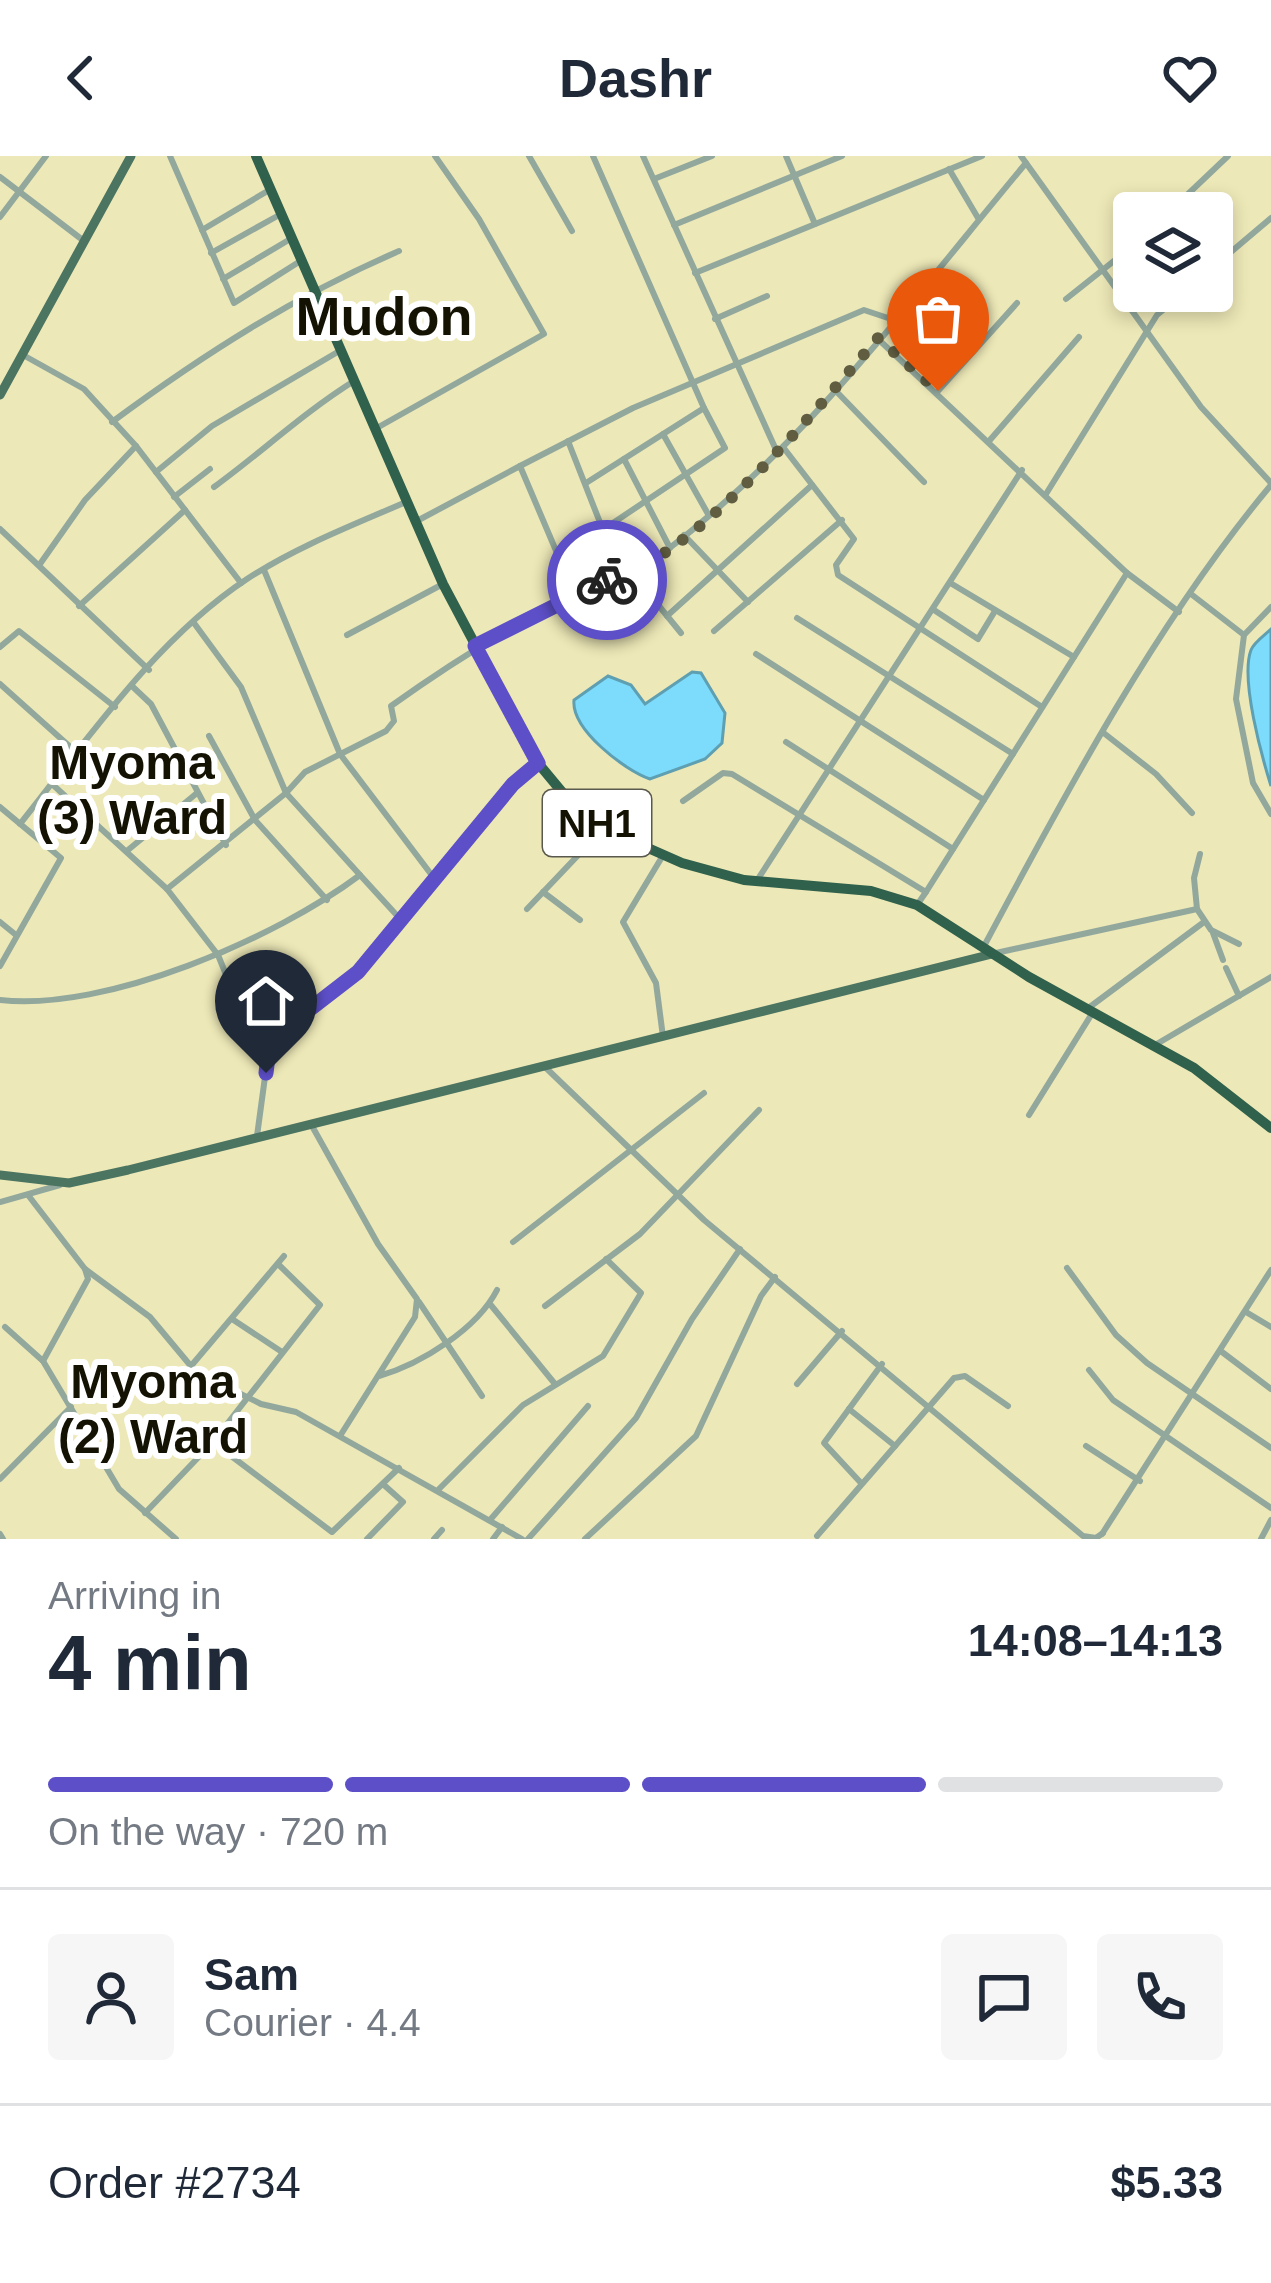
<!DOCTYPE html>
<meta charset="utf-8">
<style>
body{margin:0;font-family:Arial,sans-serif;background:#f6f6f7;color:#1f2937;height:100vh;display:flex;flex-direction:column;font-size:45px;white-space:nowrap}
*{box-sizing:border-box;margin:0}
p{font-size:39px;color:#747a83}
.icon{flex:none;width:66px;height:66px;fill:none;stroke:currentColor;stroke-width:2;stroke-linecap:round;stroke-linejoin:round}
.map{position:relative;height:1383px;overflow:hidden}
.details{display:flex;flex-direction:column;background:#fff;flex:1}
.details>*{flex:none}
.controls{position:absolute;left:1113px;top:36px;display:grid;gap:24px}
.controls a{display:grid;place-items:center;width:120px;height:120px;border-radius:12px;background:#fff;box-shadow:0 6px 18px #0003;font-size:60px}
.pin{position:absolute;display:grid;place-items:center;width:102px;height:102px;color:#fff;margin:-123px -51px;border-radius:50% 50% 50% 0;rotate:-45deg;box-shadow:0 0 12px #0007}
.pin .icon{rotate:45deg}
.courier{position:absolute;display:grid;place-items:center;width:120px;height:120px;margin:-60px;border:9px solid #5d4fc7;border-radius:50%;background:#fff;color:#222;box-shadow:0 3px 15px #0007}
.head em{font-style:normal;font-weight:800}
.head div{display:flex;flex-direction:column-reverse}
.head{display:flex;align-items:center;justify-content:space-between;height:204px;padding:0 48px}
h1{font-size:78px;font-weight:800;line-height:90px}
.bar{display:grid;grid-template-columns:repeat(4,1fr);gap:18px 12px;align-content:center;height:144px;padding:0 48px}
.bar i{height:15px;border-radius:9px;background:#e0e1e3}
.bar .on{background:#5d4fc7}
.bar p{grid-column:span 4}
.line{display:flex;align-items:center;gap:30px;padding:0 48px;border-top:3px solid #e0e1e3}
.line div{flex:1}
.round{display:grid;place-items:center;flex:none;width:126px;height:126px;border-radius:12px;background:#f6f6f7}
header{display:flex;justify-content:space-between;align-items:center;height:156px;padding:0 48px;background:#fff;font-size:54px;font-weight:800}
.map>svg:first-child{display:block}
.water{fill:#7ddbfc;stroke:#5e9fb1;stroke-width:3}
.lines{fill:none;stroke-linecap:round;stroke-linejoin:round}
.minor{stroke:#92a89d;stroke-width:6}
.major{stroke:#4b7461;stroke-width:9}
.highway{stroke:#30614c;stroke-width:10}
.done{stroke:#605d41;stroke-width:12;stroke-dasharray:0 21.6}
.route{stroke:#5d4fc7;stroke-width:15}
.labels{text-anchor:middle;stroke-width:12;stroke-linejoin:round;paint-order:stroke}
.shield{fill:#fff;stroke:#5a594e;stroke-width:3}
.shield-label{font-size:39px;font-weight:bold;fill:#141202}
.quarter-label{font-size:48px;font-weight:bold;fill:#141202;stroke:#fff}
.district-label{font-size:54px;font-weight:bold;fill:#141202;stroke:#fff}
</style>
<header><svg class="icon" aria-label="back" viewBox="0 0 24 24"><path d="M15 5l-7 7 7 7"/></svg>Dashr<svg class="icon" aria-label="heart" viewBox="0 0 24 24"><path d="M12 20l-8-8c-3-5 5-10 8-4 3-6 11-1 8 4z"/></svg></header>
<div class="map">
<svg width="1271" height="1383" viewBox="0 0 1271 1383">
<rect width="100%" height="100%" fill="#ede8b7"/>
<g class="water">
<path d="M1271,473V630C1262,601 1240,523 1251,494C1254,486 1265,479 1271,473Z"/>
<path d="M692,516L701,517L725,557L722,587L705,603L650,623C624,614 571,573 574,544L608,520L631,529L645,548Z"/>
</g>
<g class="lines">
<g class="minor">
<polyline points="170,0 234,147 302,104"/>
<polyline points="529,0 572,75"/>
<polyline points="643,0 777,296"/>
<polyline points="786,0 815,68"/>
<polyline points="1021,0 1201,251 1271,327"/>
<polyline points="949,13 978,62"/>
<polyline points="0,21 84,85"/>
<polyline points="654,23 712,0"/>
<polyline points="1168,57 1228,0"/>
<polyline points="0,61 46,0"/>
<polyline points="674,69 842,0"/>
<polyline points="202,74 271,33"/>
<polyline points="211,97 281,58"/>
<polyline points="1212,112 1271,62"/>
<polyline points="695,117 982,0"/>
<polyline points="223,123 292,82"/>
<polyline points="1066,143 1134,89"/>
<polyline points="715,163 767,140"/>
<polyline points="878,183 1127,417 1179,456"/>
<polyline points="23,199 84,233 136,290 241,427"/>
<polyline points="834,233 924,326"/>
<polyline points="938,235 1017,147"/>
<path d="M112,266C204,198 295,140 399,95"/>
<polyline points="375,273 544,178 479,63 435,0"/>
<polyline points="663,278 708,358"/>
<polyline points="990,284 1079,181"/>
<polyline points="568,285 621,420"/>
<polyline points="783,291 854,383 836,409 838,419 1042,551"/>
<polyline points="624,303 670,392"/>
<polyline points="520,310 633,252 864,154 894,164"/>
<polyline points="156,316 212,270 341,194"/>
<polyline points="586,327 704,252 593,0"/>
<path d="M214,331C262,296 303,257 354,225"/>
<polyline points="1046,338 1157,159 1186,135"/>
<polyline points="174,341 210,313"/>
<polyline points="415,366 520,310 591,477"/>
<polyline points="0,373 149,514"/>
<polyline points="604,373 725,292 704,252"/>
<polyline points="684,379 748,446"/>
<polyline points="40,408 85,344 136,290"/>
<polyline points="264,414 340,598 437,726"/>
<polyline points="633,418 681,477"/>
<polyline points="952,428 1074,501"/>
<polyline points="1191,438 1244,479"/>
<polyline points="79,450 185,354"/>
<polyline points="1271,451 1244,479 1236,543 1253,627 1271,658"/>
<polyline points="934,454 978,483 995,455"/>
<polyline points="667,460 812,329"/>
<polyline points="797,462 1013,598"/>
<path d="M194,467L241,531L286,637L305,616L386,575L394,565L391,550C448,509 506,473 569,440C603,422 636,418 667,394C806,288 915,140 1026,7"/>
<polyline points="714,475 842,364"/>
<polyline points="347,479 443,428"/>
<polyline points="0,491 19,475 115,551"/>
<polyline points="756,498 984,644"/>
<polyline points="0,528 77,597"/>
<polyline points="133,531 151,548 226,689"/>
<polyline points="1105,578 1156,618 1192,657"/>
<polyline points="209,580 255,664 327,744"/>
<polyline points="786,586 953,693"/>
<polyline points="52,628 167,733 218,799 238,848 270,884"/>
<polyline points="683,645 723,617 732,618 926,736 917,749"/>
<polyline points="0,651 61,702 0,810"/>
<path d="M20,668C87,584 156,483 247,423C296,391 353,369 406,346"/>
<polyline points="128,694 197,637"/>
<polyline points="662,701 623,766 656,827 663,881"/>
<polyline points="360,719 402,765"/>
<polyline points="758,723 1022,314"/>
<polyline points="543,736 580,764"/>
<polyline points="926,736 1127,417"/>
<polyline points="527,753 604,672"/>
<polyline points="1197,753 1194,722 1200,698"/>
<polyline points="0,766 16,779"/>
<polyline points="1213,777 1223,804"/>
<path d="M983,792C1066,636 1158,464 1271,329"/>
<polyline points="996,797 1197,753 1211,774 1239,788"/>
<polyline points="1226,812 1239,840"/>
<path d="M0,844C106,856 276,782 360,719L286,637L167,733"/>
<polyline points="1087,853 1204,766"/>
<polyline points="1155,889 1271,821"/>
<polyline points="545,911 704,1064 1083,1380 1096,1382 1103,1377"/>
<polyline points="1029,959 1093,856"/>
<polyline points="312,970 378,1088 417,1143 415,1161 340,1280"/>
<polyline points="257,980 270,884 358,816 513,628 538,607"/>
<polyline points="28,1039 85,1113 150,1161 195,1215 261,1248 296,1256 522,1383"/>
<polyline points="0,1046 60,1029"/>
<polyline points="513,1086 704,937"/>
<polyline points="1067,1112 1116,1179 1147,1207 1271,1292"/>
<polyline points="419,1146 482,1240"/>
<polyline points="490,1148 555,1228"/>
<polyline points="545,1150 640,1078 759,954"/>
<polyline points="1246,1156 1271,1171"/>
<polyline points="232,1163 282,1196"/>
<polyline points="5,1171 43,1205 119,1333 176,1383"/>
<polyline points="1222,1196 1271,1233"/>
<polyline points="43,1205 88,1123 85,1113"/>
<polyline points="191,1210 284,1100"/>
<polyline points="1089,1214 1113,1244 1271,1352"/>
<path d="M379,1220C421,1208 477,1173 497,1134"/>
<polyline points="797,1228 842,1175"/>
<polyline points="849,1253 895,1290"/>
<polyline points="214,1287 332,1376 399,1312"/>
<polyline points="1086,1290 1140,1325"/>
<polyline points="0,1323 71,1251"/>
<polyline points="861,1327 824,1287 882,1208"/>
<polyline points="439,1333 523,1249 603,1200 641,1137 606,1103"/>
<polyline points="145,1357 213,1286 320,1149 278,1108"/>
<polyline points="490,1364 588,1250"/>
<polyline points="0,1378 3,1383"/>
<polyline points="1102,1378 1271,1114"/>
<polyline points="817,1380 954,1222 965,1220 1008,1250"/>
<polyline points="367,1383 403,1346 384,1329"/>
<polyline points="434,1383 442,1374"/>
<polyline points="493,1383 502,1371"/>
<polyline points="528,1383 636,1262 692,1163 740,1093"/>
<polyline points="585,1383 696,1280 761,1140 775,1121"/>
<polyline points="1261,1383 1271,1364"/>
</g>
<g class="major">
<polyline points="0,239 131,0"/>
<polyline points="0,1019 69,1027 128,1014 992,798"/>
</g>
<polyline class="highway" points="256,0 443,428 538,607 567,642 614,677 682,707 744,724 871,735 917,749 1029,821 1194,912 1271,972"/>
</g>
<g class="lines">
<path class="done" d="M607,424C693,405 819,250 878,182L938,235"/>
<polyline class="route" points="266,917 270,884 358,816 513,628 538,607 475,490 607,424"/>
</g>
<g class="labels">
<rect class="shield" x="543" y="634" width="108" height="66" rx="9"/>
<g class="shield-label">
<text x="597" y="681">NH1</text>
</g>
<g class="quarter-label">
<text x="132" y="623">Myoma<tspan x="132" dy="55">(3) Ward</tspan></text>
<text x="153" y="1242">Myoma<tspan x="153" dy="55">(2) Ward</tspan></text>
</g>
<g class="district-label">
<text x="384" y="179">Mudon</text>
</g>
</g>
</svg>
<div class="controls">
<a><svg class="icon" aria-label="layers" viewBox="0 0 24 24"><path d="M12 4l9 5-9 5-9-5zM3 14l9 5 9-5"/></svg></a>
</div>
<div class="pin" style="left:938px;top:235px;background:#ea580c"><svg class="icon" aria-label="bag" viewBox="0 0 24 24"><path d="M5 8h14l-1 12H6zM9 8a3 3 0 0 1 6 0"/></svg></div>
<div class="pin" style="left:266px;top:917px;background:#1f2937"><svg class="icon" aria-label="home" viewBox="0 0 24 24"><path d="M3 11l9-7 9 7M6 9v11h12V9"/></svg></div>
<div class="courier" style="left:607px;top:424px"><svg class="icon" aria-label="bike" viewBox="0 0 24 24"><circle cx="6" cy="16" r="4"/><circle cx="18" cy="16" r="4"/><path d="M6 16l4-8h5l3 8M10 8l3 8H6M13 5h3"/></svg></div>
</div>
<section class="details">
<div class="head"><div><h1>4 min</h1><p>Arriving in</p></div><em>14:08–14:13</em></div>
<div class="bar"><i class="on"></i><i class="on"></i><i class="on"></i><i></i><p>On the way · 720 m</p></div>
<div class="line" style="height:216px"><a class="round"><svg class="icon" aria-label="person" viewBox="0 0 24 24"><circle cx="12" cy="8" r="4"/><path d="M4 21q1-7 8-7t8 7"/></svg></a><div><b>Sam</b><p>Courier · 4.4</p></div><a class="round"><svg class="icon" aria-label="chat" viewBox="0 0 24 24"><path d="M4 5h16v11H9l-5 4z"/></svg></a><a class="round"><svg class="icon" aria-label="phone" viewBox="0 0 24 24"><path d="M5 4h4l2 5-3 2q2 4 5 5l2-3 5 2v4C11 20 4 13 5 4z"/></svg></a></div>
<div class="line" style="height:156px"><div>Order #2734</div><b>$5.33</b></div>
</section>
